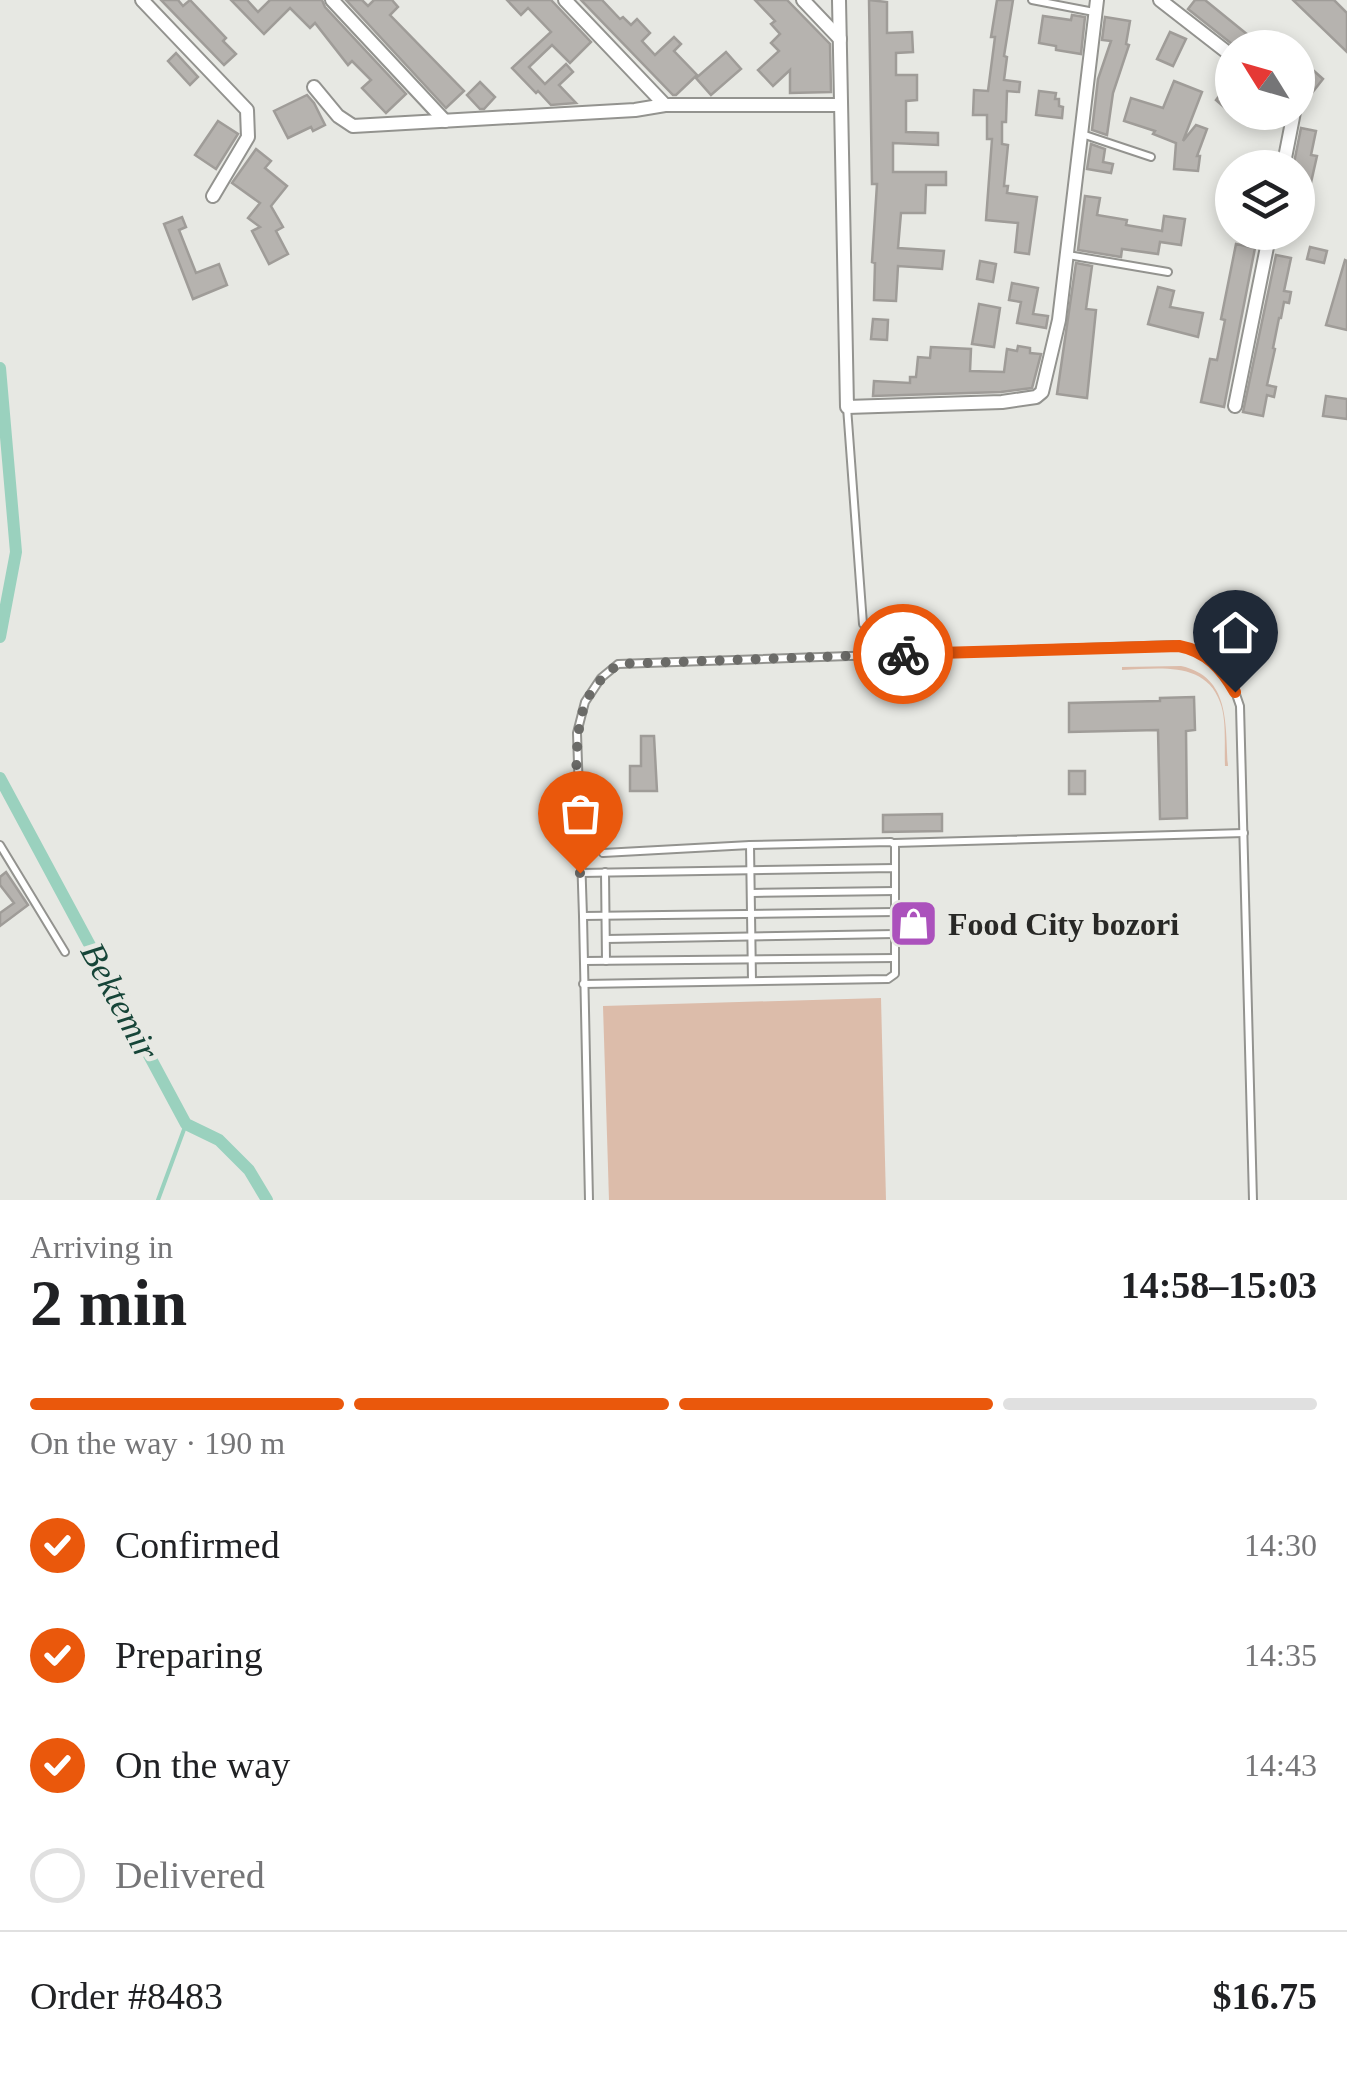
<!DOCTYPE html>
<meta charset="utf-8">
<style>
body{margin:0;font-family:"Times New Roman",serif;background:#f2f2f2;color:#202124;height:100vh;display:flex;flex-direction:column;font-size:38px;white-space:nowrap}
*{box-sizing:border-box;margin:0}
p{font-size:32px;color:#757577}
.icon{flex:none;width:55px;height:55px;fill:none;stroke:currentColor;stroke-width:2;stroke-linecap:round;stroke-linejoin:round}
.map{position:relative;height:1200px;overflow:hidden}
.sheet{display:flex;flex-direction:column;background:#fff;flex:1}
.sheet>*{flex:none}
.needle{width:65px;rotate:307deg}
.buttons{position:absolute;left:1215px;top:30px;display:grid;gap:20px}
.buttons a{display:grid;place-items:center;width:100px;height:100px;border-radius:50%;background:#fff;box-shadow:0 5px 15px #0003;font-size:50px}
.pin{position:absolute;display:grid;place-items:center;width:85px;height:85px;color:#fff;margin:-102px -42px;border-radius:50% 50% 50% 0;rotate:-45deg;box-shadow:0 0 10px #0007}
.pin .icon{rotate:45deg}
.courier{position:absolute;display:grid;place-items:center;width:100px;height:100px;margin:-50px;border:8px solid #ea580c;border-radius:50%;background:#fff;color:#222;box-shadow:0 2px 12px #0007}
.overview em{font-style:normal;font-weight:700}
.overview div{display:flex;flex-direction:column-reverse}
.overview{display:flex;align-items:center;justify-content:space-between;height:170px;padding:0 30px}
h1{font-size:65px;font-weight:700;line-height:75px}
.bar{display:grid;grid-template-columns:repeat(4,1fr);gap:15px 10px;align-content:center;height:120px;padding:0 30px}
.bar i{height:12px;border-radius:8px;background:#e0e0e0}
.bar .active{background:#ea580c}
.bar p{grid-column:span 4}
.line{display:flex;align-items:center;gap:25px;padding:0 30px;border-top:2px solid #e0e0e0}
.line div{flex:1}
ol{padding:0 30px;list-style:none}
li{display:flex;align-items:center;gap:30px;height:110px}
li p{margin-inline-start:auto}
li .icon{padding:10px;border-radius:50%;background:#ea580c;color:#fff;stroke-width:4}
li:last-child{color:#757577}
li i{width:55px;height:55px;border:5px solid #e0e0e0;border-radius:50%}
.map>svg:first-child{display:block}
.green{fill:#dcbcaa}
.lines{fill:none;stroke-linecap:round;stroke-linejoin:round}
.stream{stroke:#9ad1be;stroke-width:4}
.canal{stroke:#9ad1be;stroke-width:12}
.building{fill:#b6b3af;stroke:#9f9c98;stroke-width:2.5}
.lane-casing{stroke:#93938f;stroke-width:10}
.street-casing{stroke:#93938f;stroke-width:16}
.lane{stroke:#fff;stroke-width:6}
.street{stroke:#fff;stroke-width:12}
.done{stroke:#6b6b68;stroke-width:10;stroke-dasharray:0 18}
.route{stroke:#ea580c;stroke-width:12}
.labels{text-anchor:middle;stroke-width:10;stroke-linejoin:round;paint-order:stroke}
.poi-label{font-size:32px;font-weight:bold;fill:#282826;stroke:#e7e8e3;text-anchor:start}
.water-label{font-size:35px;font-style:italic;fill:#164538;stroke:#e7e8e3}
</style>
<div class="map">
<svg width="1347" height="1200" viewBox="0 0 1347 1200">
<rect width="100%" height="100%" fill="#e7e8e3"/>
<g class="green">
<path d="M1181,666C1231,677 1225,725 1228,766H1225C1224,746 1227,720 1220,702C1205,660 1156,669 1122,670V667Z"/>
<polygon points="881,998 886,1200 609,1200 603,1006"/>
</g>
<g class="lines">
<polyline class="stream" points="158,1200 186,1124"/>
<g class="canal">
<polyline points="0,368 16,552 0,637"/>
<polyline points="0,778 186,1124 219,1140 249,1170 267,1200"/>
</g>
</g>
<g class="building">
<polygon points="161,0 178,0 183,6 190,0 226,38 223,41 236,54 224,65"/>
<polygon points="231,0 247,0 258,12 270,0 322,0 325,7 406,94 386,113 362,88 371,80 352,61 348,65 315,23 310,28 290,8 264,34"/>
<polygon points="346,0 362,0 368,6 374,0 392,0 398,7 390,15 464,91 446,108"/>
<polygon points="507,0 551,0 591,42 570,63 552,45 529,67 545,84 566,64 573,72 559,85 576,103 551,105 538,91 536,93 512,68 551,32 528,8 521,15"/>
<polygon points="581,0 602,0 620,19 623,17 631,25 637,19 650,33 642,41 655,55 674,37 681,44 674,51 697,75 676,95 673,95"/>
<polygon points="755,0 787,0 830,44 831,92 790,93 790,70 773,86 758,70 779,51 771,43 780,34 771,24 775,21"/>
<polygon points="869,0 887,2 887,33 912,32 913,52 896,53 896,75 917,75 917,100 906,101 906,132 938,133 938,145 893,143 893,172 946,172 946,185 926,185 925,213 901,213 898,248 944,251 942,269 898,266 896,301 874,300 875,263 872,262 877,184 872,184"/>
<polygon points="997,0 1013,0 1004,56 1007,57 1004,80 1020,82 1019,92 1007,91 1006,122 1002,122 1002,144 1008,145 1004,186 1008,186 1007,193 1037,197 1029,254 1015,252 1018,223 986,220 992,139 987,139 987,115 973,115 974,90 988,91 995,37 991,37"/>
<polygon points="1195,0 1205,0 1264,48 1237,48 1188,9"/>
<polygon points="1293,0 1334,0 1347,13 1347,52"/>
<polygon points="1072,15 1085,17 1081,54 1056,50 1056,46 1039,43 1043,16 1071,20"/>
<polygon points="1105,17 1130,21 1126,44 1129,45 1113,93 1107,135 1092,130 1098,79 1111,41 1102,40"/>
<polygon points="1170,32 1186,39 1173,66 1157,59"/>
<polygon points="726,52 741,69 711,95 696,78"/>
<polygon points="176,53 198,77 190,85 168,61"/>
<polygon points="1314,71 1323,79 1308,98 1304,98 1298,92"/>
<polygon points="1232,79 1232,114 1216,100"/>
<polygon points="1174,81 1202,92 1183,141 1196,125 1207,129 1197,156 1200,156 1198,171 1174,169 1176,143 1153,134 1155,131 1124,121 1131,98 1163,108"/>
<polygon points="480,82 495,97 484,109 480,109 467,95"/>
<polygon points="1039,91 1056,93 1055,99 1059,99 1059,106 1063,107 1062,118 1036,115"/>
<polygon points="307,95 314,103 325,125 313,131 311,127 288,138 274,111"/>
<polygon points="218,121 238,134 216,169 195,155"/>
<polygon points="1301,128 1316,131 1311,155 1317,156 1308,196 1298,193 1298,168 1293,168"/>
<polygon points="1091,144 1105,149 1103,162 1113,164 1111,173 1087,169"/>
<polygon points="256,149 271,161 265,168 287,186 271,206 283,227 276,231 288,254 269,264 252,231 260,227 248,218 260,203 232,183"/>
<polygon points="1085,196 1100,198 1097,215 1127,220 1126,225 1162,231 1164,216 1185,219 1181,245 1160,242 1158,254 1122,249 1121,257 1078,250"/>
<polygon points="182,217 186,227 179,230 196,273 219,264 227,285 193,299 164,224"/>
<polygon points="1236,244 1255,248 1224,407 1201,402 1210,359 1217,360 1225,320 1221,319"/>
<polygon points="1310,247 1327,251 1324,263 1307,259"/>
<polygon points="1276,255 1291,258 1284,291 1291,292 1289,303 1284,302 1281,318 1279,318 1273,348 1275,349 1267,385 1276,387 1274,397 1267,395 1263,416 1243,412"/>
<polygon points="1345,260 1347,261 1347,330 1326,325"/>
<polygon points="980,261 996,264 993,282 977,279"/>
<polygon points="1076,263 1092,266 1086,309 1096,310 1087,398 1057,394"/>
<polygon points="1012,283 1038,288 1033,314 1048,316 1046,328 1017,323 1021,302 1009,300"/>
<polygon points="1158,287 1174,291 1170,307 1203,313 1198,337 1148,324"/>
<polygon points="979,304 1000,308 994,347 972,344"/>
<polygon points="873,319 888,320 887,340 871,339"/>
<polygon points="1018,346 1030,348 1030,353 1041,354 1032,388 1001,392 873,396 874,381 910,383 910,377 916,377 918,357 930,358 931,347 971,349 970,371 1004,372 1007,349 1017,351"/>
<polygon points="1326,396 1347,399 1347,419 1323,416"/>
<polygon points="1194,697 1195,730 1186,731 1187,818 1160,819 1158,730 1069,732 1069,703 1160,701 1160,698"/>
<polygon points="641,736 654,736 657,791 630,791 630,766 641,766"/>
<rect x="1069" y="771" width="16" height="23"/>
<polygon points="942,814 942,831 883,832 883,815"/>
<polygon points="6,872 28,905 0,926 0,913 14,903 0,885 0,877"/>
</g>
<g class="lines">
<defs>
<g id="lane">
<polyline points="1032,0 1094,12"/>
<polyline points="1082,134 1151,157"/>
<polyline points="1068,255 1168,272"/>
<polyline points="847,407 863,624"/>
<polyline points="894,843 1244,833"/>
<polyline points="0,845 65,952"/>
<polyline points="750,845 752,981"/>
<polyline points="603,853 750,845 891,842 895,845 895,868"/>
<polyline points="605,872 606,961"/>
<polyline points="580,873 895,868 895,974 888,979 583,984"/>
<polyline points="752,893 895,891"/>
<polyline points="583,916 895,912"/>
<polyline points="606,939 895,934"/>
<polyline points="584,961 895,958"/>
<path d="M589,1200L583,916L577,733L585,702L601,678L618,664L1173,645C1207,648 1231,674 1240,706L1253,1200"/>
</g>
<g id="street">
<polyline points="142,0 247,110 248,137 213,196"/>
<polyline points="332,0 445,121"/>
<polyline points="565,0 665,105 841,105"/>
<polyline points="803,0 840,39"/>
<polyline points="839,0 847,407 1002,402 1036,397 1042,392 1059,320 1097,0"/>
<polyline points="1160,0 1232,56"/>
<polyline points="314,87 338,116 353,126 635,110 665,105"/>
<polyline points="1283,168 1294,112"/>
<polyline points="1235,406 1270,232"/>
</g>
</defs>
<use href="#lane" class="lane-casing"/>
<use href="#street" class="street-casing"/>
<use href="#lane" class="lane"/>
<use href="#street" class="street"/>
</g>
<g class="lines">
<path class="done" d="M580,873C579,830 569,735 587,700C594,685 605,675 618,664L903,654"/>
<path class="route" d="M903,654L1179,646C1206,651 1222,669 1235,692"/>
</g>
<defs>
<symbol id="shop-square" viewBox="-11 -11 22 22"><rect x="-9" y="-9" width="18" height="18" rx="4" fill="#ab51bc" stroke="#e7e8e3"/><path d="M-5-2.5h2.3a2.7 3.5 0 0 1 5.4 0H5L5.5 6h-11ZM-1.5-2.5h3a1.5 2.3 0 0 0-3 0Z" fill="#fff"/></symbol>
</defs>
<g fill-rule="evenodd">
<use href="#shop-square" x="886" y="896" width="55" height="55"/>
</g>
<g class="labels">
<g class="poi-label">
<text x="948" y="935">Food City bozori</text>
</g>
<g class="water-label">
<text transform="translate(120 1001) rotate(62)" y="12">Bektemir</text>
</g>
</g>
</svg>
<div class="buttons">
<a><svg class="needle" viewBox="-14 -14 28 28"><path d="M0-13l5 13h-10z" fill="#e53935"/><path d="M0 13l5-13h-10z" fill="#757577"/></svg></a>
<a><svg class="icon" aria-label="layers" viewBox="0 0 24 24"><path d="M12 4l9 5-9 5-9-5zM3 14l9 5 9-5"/></svg></a>
</div>
<div class="pin" style="left:580px;top:873px;background:#ea580c"><svg class="icon" aria-label="bag" viewBox="0 0 24 24"><path d="M5 8h14l-1 12H6zM9 8a3 3 0 0 1 6 0"/></svg></div>
<div class="pin" style="left:1235px;top:692px;background:#1f2937"><svg class="icon" aria-label="home" viewBox="0 0 24 24"><path d="M3 11l9-7 9 7M6 9v11h12V9"/></svg></div>
<div class="courier" style="left:903px;top:654px"><svg class="icon" aria-label="bike" viewBox="0 0 24 24"><circle cx="6" cy="16" r="4"/><circle cx="18" cy="16" r="4"/><path d="M6 16l4-8h5l3 8M10 8l3 8H6M13 5h3"/></svg></div>
</div>
<section class="sheet">
<div class="overview"><div><h1>2 min</h1><p>Arriving in</p></div><em>14:58–15:03</em></div>
<div class="bar"><i class="active"></i><i class="active"></i><i class="active"></i><i></i><p>On the way · 190 m</p></div>
<ol>
<li><svg class="icon" aria-label="check" viewBox="0 0 24 24"><path d="M5 12l5 5 9-10"/></svg>Confirmed<p>14:30</p></li>
<li><svg class="icon" aria-label="check" viewBox="0 0 24 24"><path d="M5 12l5 5 9-10"/></svg>Preparing<p>14:35</p></li>
<li><svg class="icon" aria-label="check" viewBox="0 0 24 24"><path d="M5 12l5 5 9-10"/></svg>On the way<p>14:43</p></li>
<li><i></i>Delivered</li>
</ol>
<div class="line" style="height:130px"><div>Order #8483</div><b>$16.75</b></div>
</section>
